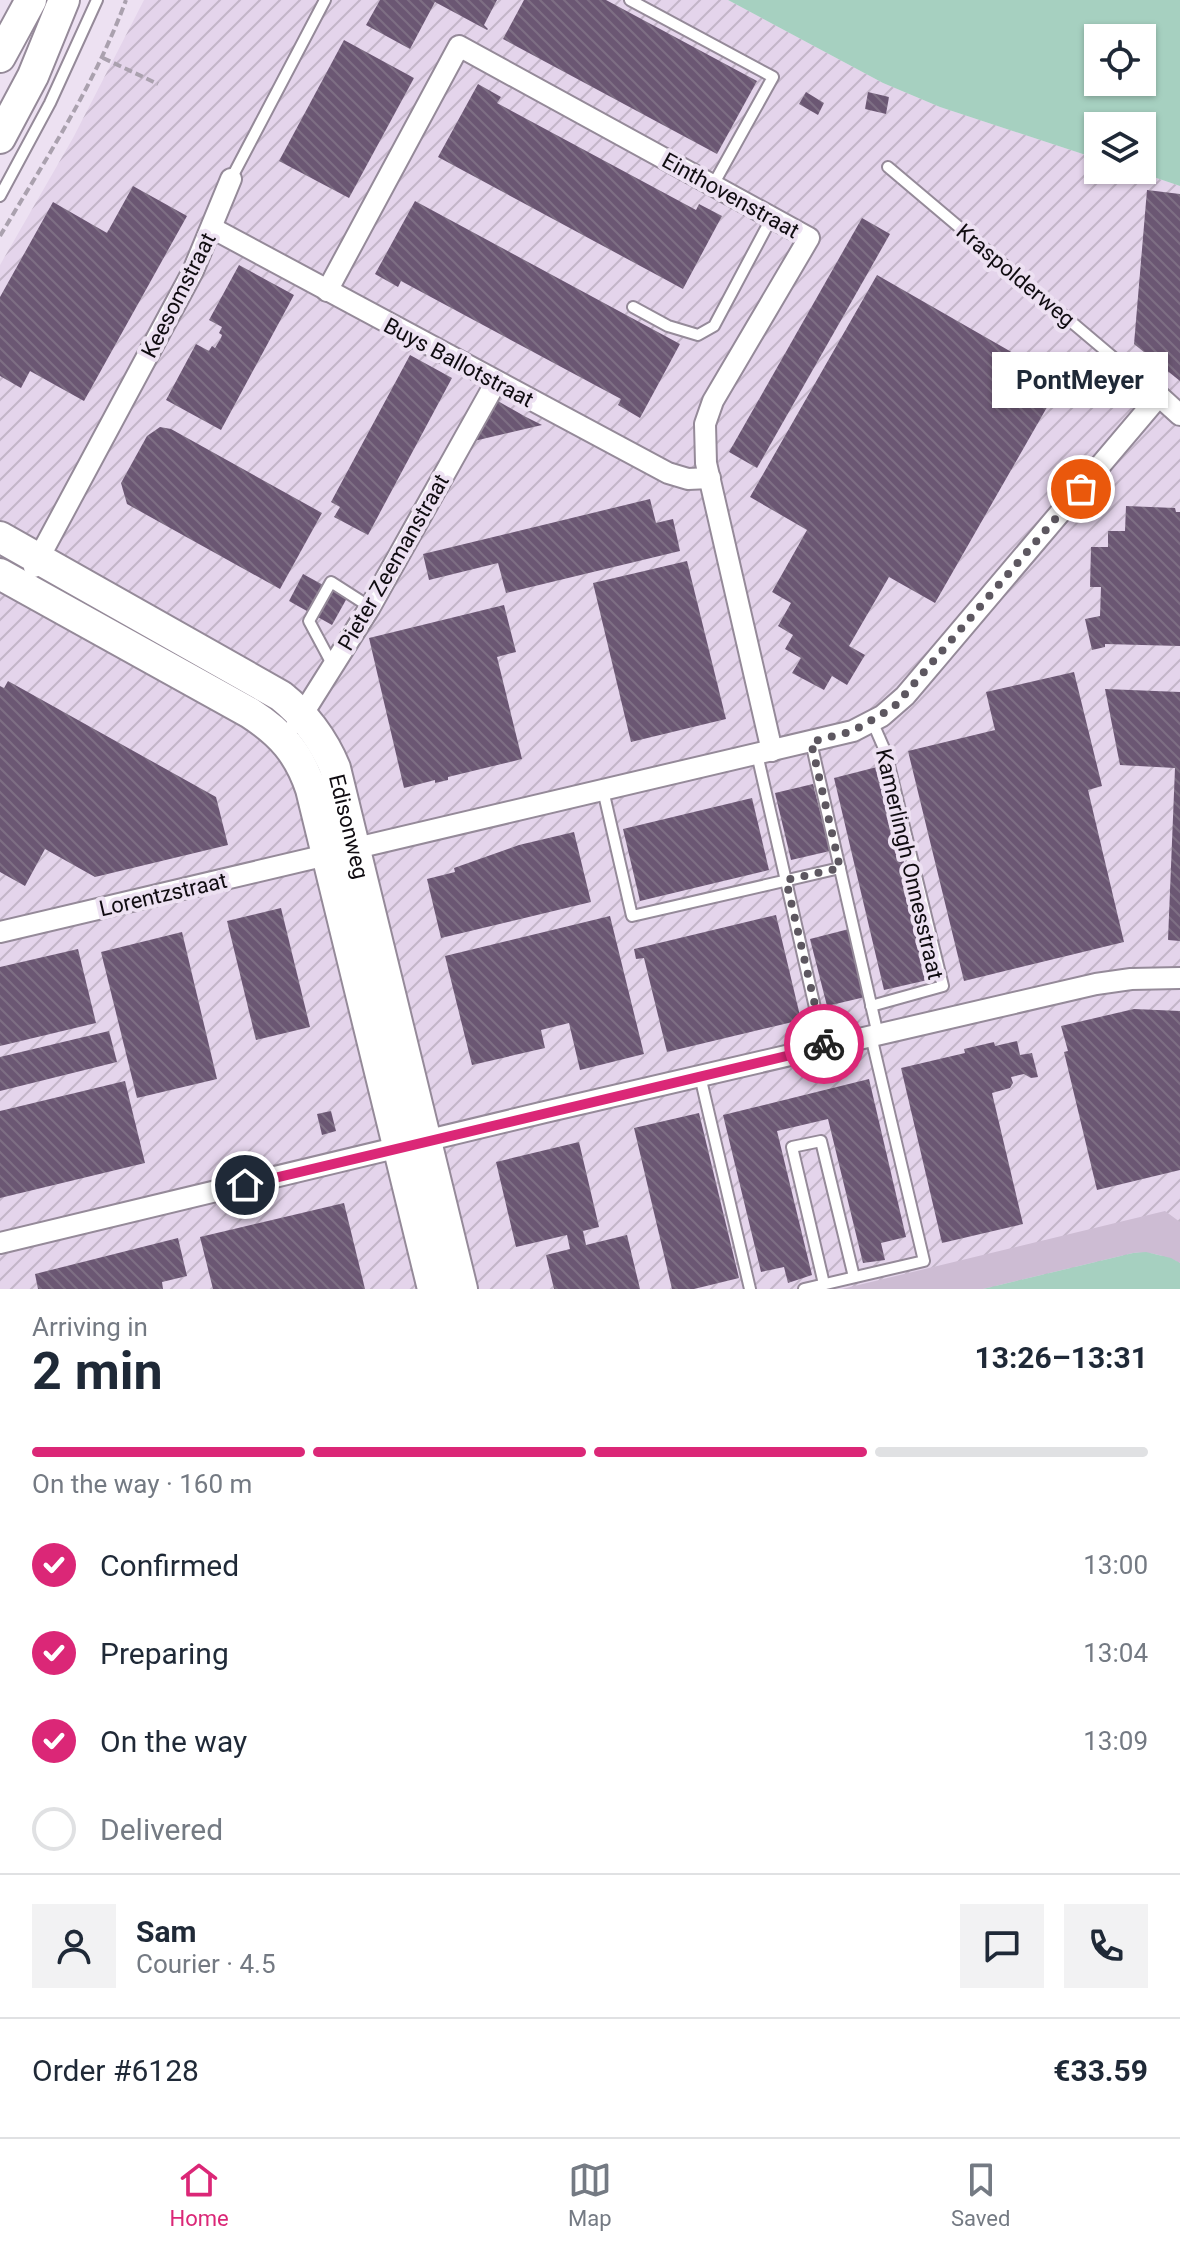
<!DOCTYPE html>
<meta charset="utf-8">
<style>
body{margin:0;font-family:Roboto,sans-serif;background:#f2f2f3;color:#1f2937;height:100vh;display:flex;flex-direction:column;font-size:30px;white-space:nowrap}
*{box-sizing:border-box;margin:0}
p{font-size:26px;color:#747a83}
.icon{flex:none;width:44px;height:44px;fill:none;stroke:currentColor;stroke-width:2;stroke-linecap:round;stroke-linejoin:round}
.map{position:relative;height:1289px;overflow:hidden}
.details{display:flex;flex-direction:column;background:#fff;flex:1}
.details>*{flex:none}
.fabs{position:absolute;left:1084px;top:24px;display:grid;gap:16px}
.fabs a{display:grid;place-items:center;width:72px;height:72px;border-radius:0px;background:#fff;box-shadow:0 2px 6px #0004;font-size:40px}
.pin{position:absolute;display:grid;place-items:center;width:68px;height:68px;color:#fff;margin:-34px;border:4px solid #fff;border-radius:50%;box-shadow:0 2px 8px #0007}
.courier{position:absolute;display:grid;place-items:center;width:80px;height:80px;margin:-40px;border:6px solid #db2777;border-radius:50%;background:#fff;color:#222;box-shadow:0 2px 10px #0007}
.bubble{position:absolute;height:56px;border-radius:0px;background:#fff;box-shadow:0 2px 6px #0004;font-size:26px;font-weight:700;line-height:56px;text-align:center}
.head em{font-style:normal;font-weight:700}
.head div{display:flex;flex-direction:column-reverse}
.head{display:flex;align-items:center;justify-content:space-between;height:136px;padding:0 32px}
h1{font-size:52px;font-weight:700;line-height:60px}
.bar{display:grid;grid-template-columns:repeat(4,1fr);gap:12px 8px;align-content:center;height:96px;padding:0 32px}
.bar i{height:10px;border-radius:6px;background:#e0e1e3}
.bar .on{background:#db2777}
.bar p{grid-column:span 4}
.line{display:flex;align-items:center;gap:20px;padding:0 32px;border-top:2px solid #e0e1e3}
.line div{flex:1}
.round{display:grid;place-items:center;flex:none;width:84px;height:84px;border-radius:0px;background:#f2f2f3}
ol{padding:0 32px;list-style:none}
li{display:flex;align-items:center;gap:24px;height:88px}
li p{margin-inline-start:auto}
li .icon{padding:8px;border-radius:50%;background:#db2777;color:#fff;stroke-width:4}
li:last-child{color:#747a83}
li i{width:44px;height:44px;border:4px solid #e0e1e3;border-radius:50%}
.menu{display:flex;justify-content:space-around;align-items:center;height:112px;border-top:2px solid #e0e1e3;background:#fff;font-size:22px;color:#747a83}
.menu a{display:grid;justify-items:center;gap:4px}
.menu .on{color:#db2777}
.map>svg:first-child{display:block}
.industrial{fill:url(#industrial-furrows)}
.green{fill:#cdbcd3}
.water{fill:#a6d0c0;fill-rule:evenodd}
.building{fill:url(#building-back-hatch)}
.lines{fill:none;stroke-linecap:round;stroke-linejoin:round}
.lane-casing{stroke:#958a99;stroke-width:14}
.street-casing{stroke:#958a99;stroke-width:24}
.secondary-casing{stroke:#958a99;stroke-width:34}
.path{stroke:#aaa1ae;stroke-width:4;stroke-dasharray:8 4;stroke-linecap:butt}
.lane{stroke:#fff;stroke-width:10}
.street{stroke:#fff;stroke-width:20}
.secondary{stroke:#fff;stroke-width:30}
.done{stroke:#5d5760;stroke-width:8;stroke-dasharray:0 14.4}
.route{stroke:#db2777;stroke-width:10}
.labels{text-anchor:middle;stroke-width:8;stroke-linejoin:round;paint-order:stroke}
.street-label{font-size:22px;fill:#100c11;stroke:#ede1f2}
</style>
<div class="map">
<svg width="1180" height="1289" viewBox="0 0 1180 1289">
<defs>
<pattern id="industrial-furrows" width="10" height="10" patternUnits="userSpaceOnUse" patternTransform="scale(2)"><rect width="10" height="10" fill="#e4d4eb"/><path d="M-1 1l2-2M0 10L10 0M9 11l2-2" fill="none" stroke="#c3b5c8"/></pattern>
<pattern id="building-back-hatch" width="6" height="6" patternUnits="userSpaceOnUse" patternTransform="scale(2)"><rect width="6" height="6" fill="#6b5773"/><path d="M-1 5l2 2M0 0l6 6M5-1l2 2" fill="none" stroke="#7e6f84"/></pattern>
</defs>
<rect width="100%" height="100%" fill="#ede1f2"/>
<polygon class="industrial" points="144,0 728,0 883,83 940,107 1098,159 1098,170 1133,170 1180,186 1180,1289 0,1289 0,265 73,138"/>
<path class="green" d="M1165,1211L1180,1222V1263C1165,1255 1149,1252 1133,1253L983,1289H842Z"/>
<g class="water">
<path d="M728,0H1180V186L1133,170H1142V126H1098V159L940,107L883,83ZM1098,38H1142V82H1098Z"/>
<polygon points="1146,1252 1171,1258 1180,1263 1180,1289 983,1289 1133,1253"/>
</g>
<g class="building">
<polygon points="380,0 497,0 484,25 488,29 487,30 435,2 410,49 366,25"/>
<polygon points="524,0 606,0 757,81 717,154 503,39"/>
<polygon points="344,40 414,78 349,198 279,161"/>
<polygon points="478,84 501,97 497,103 696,210 699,204 722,216 683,289 438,157"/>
<polygon points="806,92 824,103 818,115 799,104"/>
<polygon points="868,92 889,97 886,114 865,109"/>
<polygon points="133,186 187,216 84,401 30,371 21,388 0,376 0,297 53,202 107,233"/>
<polygon points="1147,190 1180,194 1180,381 1134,344"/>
<polygon points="415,201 680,344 640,418 618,405 621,399 401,281 398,287 375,274"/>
<polygon points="862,218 890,234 757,468 729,452"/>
<polygon points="239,265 294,295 221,430 166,400 196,344 209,351 212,346 215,348 221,338 222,335 219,333 222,327 209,320"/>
<polygon points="877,275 1062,381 935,603 889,577 849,646 865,655 847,685 832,676 824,690 792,673 801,658 785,649 793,635 778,626 791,603 772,592 807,530 750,497"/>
<polygon points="410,355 452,378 368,535 334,517 340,507 331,502"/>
<polygon points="496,400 526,417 542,425 474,441"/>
<polygon points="160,427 171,429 322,513 280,589 127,504 121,483 147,436"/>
<polygon points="650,499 656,523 673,519 680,551 506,593 498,563 429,580 423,554"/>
<polygon points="1126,506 1175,508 1176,512 1180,512 1180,646 1105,644 1105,647 1092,650 1085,619 1100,616 1101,587 1090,587 1091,547 1108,547 1108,531 1125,531"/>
<polygon points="687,561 726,719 631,742 593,583"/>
<polygon points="303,574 347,598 332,625 289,601"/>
<polygon points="504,605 516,652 497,657 522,759 448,777 448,780 435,783 435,780 404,788 369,638"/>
<polygon points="1074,672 1102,786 1088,790 1124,942 964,981 908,751 995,730 986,692"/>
<polygon points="8,681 216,797 228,845 95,877 45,849 25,886 0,872 0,686 4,688"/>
<polygon points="1105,689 1180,692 1180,941 1168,940 1175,768 1120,765"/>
<polygon points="881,766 932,979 884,990 834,778"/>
<polygon points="813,784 830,851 791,860 775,793"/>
<polygon points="752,798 769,870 640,901 623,829"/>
<polygon points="574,832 591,902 441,938 427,879 455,872 454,868 519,845"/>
<polygon points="281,908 310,1027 256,1040 227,921"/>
<polygon points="776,915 801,1020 667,1052 644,958 636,959 634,949"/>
<polygon points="610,916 644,1054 580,1070 569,1023 541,1030 545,1048 472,1065 445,956"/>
<polygon points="849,929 865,997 827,1006 810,939"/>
<polygon points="182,932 217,1079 137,1098 101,952"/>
<polygon points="78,949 96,1023 0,1046 0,967"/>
<polygon points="1134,1009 1180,1011 1180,1170 1097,1190 1064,1052 1068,1051 1061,1026"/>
<polygon points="109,1031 117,1062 0,1091 0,1057"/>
<polygon points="1017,1041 1020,1055 1032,1053 1038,1077 1031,1078 1024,1074 1011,1077 1013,1083 1010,1088 992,1093 1023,1224 942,1243 901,1068 965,1053 964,1049 994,1042 995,1046"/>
<polygon points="869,1079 906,1237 881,1243 885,1260 863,1263 828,1119 777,1131 812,1275 788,1283 784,1267 761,1272 723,1115"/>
<polygon points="125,1081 145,1163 0,1198 0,1111"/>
<polygon points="331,1111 336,1131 322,1135 317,1114"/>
<polygon points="699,1113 739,1278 694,1289 672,1289 634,1128"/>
<polygon points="579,1142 599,1227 583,1231 586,1245 627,1235 640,1289 554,1289 546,1255 570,1249 567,1235 516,1247 496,1162"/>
<polygon points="344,1203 365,1289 213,1289 200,1237"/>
<polygon points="178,1238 187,1276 162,1282 163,1289 38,1289 35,1274"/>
</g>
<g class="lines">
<defs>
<g id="lane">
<polyline points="630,0 773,77 713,185"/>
<polyline points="888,167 1159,396"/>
<polyline points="231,179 325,0"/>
<polyline points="0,196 50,103 97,0"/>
<polyline points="633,307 668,326 698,335 714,326 772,217"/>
<polyline points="332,664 309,621 331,582 370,607"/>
<polyline points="811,742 878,1035"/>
<polyline points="757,754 824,1047"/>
<polyline points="603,790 632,916 840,868"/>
<polyline points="871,1006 943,986 886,753 872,721"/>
<polyline points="700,1076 750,1289"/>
<polyline points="824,1284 792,1147 821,1141 854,1277"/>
<polyline points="804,1289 924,1261 871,1036"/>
</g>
<g id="street">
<polyline points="212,228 668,473 688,479 710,478"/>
<polyline points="327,291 459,46 809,238 713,401 705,424 706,463 772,751"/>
<polyline points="34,567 193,271 231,179"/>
<polyline points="297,723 370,607 496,382"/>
<polyline points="0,932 853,731 882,716 905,696 1159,396 1180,415"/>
<polyline points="0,1243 545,1112 1096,984 1131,979 1180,978"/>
</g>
<g id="secondary">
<polyline points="0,57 31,0"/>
<polyline points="0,138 33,76 64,0"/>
<path id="s1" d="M0,537L281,696C306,716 323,739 335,768L462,1289"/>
<path d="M0,574L250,713C281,733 299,753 311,789L433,1289"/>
</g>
</defs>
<use href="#lane" class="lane-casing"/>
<use href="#street" class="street-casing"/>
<use href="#secondary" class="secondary-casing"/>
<g class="path">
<polyline points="103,58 158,84"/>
<path d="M0,236C46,159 95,84 126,0"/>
</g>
<use href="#lane" class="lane"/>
<use href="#street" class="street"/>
<use href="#secondary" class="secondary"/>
</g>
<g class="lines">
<polyline class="done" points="824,1044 786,880 840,868 811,742 853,731 894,707 1081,489"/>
<polyline class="route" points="245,1185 824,1047 824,1044"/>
</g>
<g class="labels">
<g class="street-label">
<text transform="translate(731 195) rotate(29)" y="8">Einthovenstraat</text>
<text transform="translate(1016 275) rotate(40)" y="8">Kraspolderweg</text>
<text transform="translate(178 295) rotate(-63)" y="8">Keesomstraat</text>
<text transform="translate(459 362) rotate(28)" y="8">Buys Ballotstraat</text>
<text transform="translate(393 562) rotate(-60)" y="8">Pieter Zeemanstraat</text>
<text dy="8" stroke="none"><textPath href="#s1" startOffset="474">Edisonweg</textPath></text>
<text transform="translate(910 864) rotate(77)" y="8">Kamerlingh Onnesstraat</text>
<text transform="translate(163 894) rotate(-13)" y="8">Lorentzstraat</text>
</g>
</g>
</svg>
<div class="fabs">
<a><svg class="icon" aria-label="locate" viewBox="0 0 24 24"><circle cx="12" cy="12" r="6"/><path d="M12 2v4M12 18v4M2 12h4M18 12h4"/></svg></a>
<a><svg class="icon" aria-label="layers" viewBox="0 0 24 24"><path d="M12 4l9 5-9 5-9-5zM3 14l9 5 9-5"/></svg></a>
</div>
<div class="pin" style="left:1081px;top:489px;background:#ea580c"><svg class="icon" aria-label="bag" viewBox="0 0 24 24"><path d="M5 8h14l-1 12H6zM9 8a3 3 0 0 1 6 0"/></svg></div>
<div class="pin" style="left:245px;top:1185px;background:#1f2937"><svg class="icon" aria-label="home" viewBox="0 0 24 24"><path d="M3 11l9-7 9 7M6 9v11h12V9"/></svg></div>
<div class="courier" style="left:824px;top:1044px"><svg class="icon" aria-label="bike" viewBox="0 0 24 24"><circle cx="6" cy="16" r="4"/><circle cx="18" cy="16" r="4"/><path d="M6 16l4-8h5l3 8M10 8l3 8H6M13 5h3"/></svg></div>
<div class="bubble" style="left:992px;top:352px;width:176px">PontMeyer</div>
</div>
<section class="details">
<div class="head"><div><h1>2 min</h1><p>Arriving in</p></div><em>13:26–13:31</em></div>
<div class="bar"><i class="on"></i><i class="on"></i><i class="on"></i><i></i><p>On the way · 160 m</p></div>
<ol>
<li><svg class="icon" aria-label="check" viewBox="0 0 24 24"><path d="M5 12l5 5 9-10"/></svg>Confirmed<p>13:00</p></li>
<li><svg class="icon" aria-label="check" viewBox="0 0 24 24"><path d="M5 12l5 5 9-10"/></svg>Preparing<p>13:04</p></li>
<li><svg class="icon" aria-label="check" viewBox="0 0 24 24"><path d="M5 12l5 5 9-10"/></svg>On the way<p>13:09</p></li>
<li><i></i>Delivered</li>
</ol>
<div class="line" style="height:144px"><a class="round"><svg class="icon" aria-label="person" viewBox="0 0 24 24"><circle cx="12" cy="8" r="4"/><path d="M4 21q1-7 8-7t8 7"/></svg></a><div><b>Sam</b><p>Courier · 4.5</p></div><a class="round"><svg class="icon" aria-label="chat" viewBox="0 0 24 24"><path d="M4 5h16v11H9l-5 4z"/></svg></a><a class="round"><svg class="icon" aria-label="phone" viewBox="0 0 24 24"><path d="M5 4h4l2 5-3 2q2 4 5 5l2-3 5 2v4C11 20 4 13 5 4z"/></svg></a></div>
<div class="line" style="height:104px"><div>Order #6128</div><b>€33.59</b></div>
</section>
<nav class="menu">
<a class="on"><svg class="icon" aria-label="home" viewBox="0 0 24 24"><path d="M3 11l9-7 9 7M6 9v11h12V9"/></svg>Home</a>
<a><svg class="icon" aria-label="map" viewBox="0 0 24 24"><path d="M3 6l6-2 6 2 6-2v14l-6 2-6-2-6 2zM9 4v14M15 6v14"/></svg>Map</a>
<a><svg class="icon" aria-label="saved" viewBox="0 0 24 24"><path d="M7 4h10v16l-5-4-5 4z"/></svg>Saved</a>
</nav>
